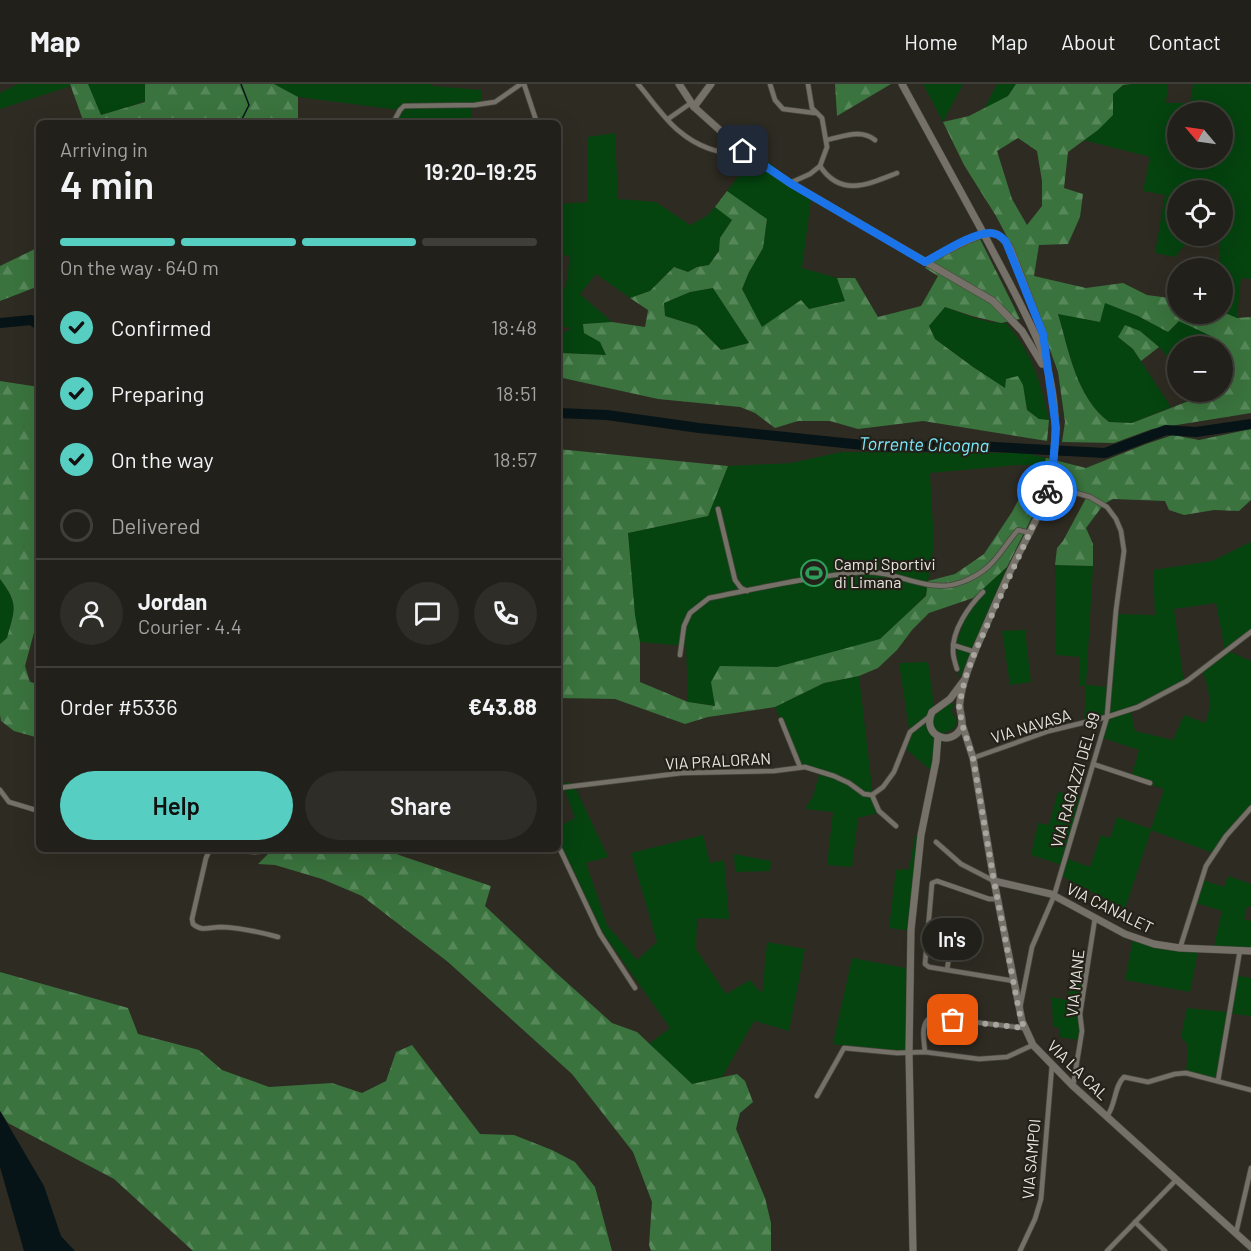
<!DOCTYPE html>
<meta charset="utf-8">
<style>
body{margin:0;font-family:Barlow,sans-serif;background:#2e2d27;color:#f1f3f6;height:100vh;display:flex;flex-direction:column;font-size:22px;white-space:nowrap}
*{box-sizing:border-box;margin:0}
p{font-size:20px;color:#a2a3a2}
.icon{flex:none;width:33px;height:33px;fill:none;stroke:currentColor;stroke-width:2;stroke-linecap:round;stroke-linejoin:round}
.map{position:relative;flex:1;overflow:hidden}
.drawer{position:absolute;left:36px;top:36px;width:525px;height:732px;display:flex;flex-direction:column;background:#22201a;border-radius:9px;box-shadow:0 6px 24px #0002,0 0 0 2px #3f3e39}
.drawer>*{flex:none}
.needle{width:39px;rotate:299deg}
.buttons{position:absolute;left:1167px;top:18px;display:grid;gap:12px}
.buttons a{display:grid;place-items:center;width:66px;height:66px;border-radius:50%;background:#22201a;box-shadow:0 6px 24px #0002,0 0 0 2px #3f3e39;font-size:30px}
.pin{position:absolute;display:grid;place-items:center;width:51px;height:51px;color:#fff;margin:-26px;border-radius:12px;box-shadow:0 3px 9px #0006}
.courier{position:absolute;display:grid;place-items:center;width:60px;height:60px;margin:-30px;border:4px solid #1a73e8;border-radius:50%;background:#fff;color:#222;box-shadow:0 2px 8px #0007}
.bubble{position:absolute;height:42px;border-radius:21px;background:#22201a;box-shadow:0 6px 24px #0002,0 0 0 2px #3f3e39;font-size:20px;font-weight:600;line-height:42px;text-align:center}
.summary em{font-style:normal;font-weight:600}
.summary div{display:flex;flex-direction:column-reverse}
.summary{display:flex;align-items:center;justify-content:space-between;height:102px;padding:0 24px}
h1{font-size:39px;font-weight:600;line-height:45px}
.bar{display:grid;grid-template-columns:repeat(4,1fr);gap:9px 6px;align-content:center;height:72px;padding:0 24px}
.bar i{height:8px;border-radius:4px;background:#3f3e39}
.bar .on{background:#57cec2}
.bar p{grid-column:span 4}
.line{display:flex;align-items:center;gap:15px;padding:0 24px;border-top:2px solid #3f3e39}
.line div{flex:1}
.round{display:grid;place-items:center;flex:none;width:63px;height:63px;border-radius:32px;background:#2e2d27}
ol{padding:0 24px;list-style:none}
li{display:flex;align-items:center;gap:18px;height:66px}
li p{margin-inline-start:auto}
li .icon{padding:6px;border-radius:50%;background:#57cec2;color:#111;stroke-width:4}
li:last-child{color:#a2a3a2}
li i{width:33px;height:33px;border:3px solid #3f3e39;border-radius:50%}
.action{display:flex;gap:12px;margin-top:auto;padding:12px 24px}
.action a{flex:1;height:69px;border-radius:36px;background:#57cec2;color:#111;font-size:24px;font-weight:600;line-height:69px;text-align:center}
.action a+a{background:#2e2d27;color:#f1f3f6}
header{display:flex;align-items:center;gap:36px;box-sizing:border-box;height:84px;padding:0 30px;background:#22201a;border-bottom:2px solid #3f3e39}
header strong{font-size:28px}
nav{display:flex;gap:33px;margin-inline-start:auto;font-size:21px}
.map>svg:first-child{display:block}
.grass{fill:#05430f;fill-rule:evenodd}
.forest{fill:url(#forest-firs);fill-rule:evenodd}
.water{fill:#061417}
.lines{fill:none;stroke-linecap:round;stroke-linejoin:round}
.stream{stroke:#061417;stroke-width:1.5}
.river{stroke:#061417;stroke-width:10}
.street-casing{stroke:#48463e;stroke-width:6}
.secondary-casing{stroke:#48463e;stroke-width:8}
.street{stroke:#757168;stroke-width:4.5}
.secondary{stroke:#757168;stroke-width:7}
.secondary-bridge-casing{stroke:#48463e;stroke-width:8;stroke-linecap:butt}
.secondary-bridge{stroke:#757168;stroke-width:7}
.done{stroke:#a7a59e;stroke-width:6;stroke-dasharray:0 10.8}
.route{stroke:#1a73e8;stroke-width:8}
.labels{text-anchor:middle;stroke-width:4.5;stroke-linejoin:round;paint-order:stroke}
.poi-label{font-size:16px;fill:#e8e6e0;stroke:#242119;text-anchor:start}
.street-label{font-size:16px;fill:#e8e6e0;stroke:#242119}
.water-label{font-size:18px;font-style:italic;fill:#7aeafe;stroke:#242119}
</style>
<header>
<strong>Map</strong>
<nav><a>Home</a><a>Map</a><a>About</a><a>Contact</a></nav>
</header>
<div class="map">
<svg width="1251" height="1167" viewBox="0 0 1251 1167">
<defs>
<pattern id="forest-firs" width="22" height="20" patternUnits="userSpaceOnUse" patternTransform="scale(1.5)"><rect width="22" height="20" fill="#3a733d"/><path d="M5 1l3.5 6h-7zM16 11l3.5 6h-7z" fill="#568759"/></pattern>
</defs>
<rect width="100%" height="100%" fill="#2e2b22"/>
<g class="grass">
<polygon points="18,0 70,0 71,2 0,25 0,9"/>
<polygon points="88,0 145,0 145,17 101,32"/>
<polygon points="274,0 432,0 432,2 482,6 482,23 472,23 470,39 393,39 399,26 298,13"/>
<polygon points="923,0 963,0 943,38"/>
<polygon points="997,0 1016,0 1008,12 984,25"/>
<path d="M1131,0H1168L1166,19H1190L1193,0H1251V195L1241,194L1237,234L1223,228L1222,184H1219L1220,156L1192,152L1175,173L1155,169L1165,111L1143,107L1150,73L1083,56C1088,53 1096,49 1099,44C1109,28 1107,3 1131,0ZM1178,28H1222V74H1178ZM1178,106H1222V152H1178Z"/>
<polygon points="615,49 618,115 656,118 690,141 707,132 715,123 732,135 720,154 719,166 709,181 697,183 688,188 674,183 650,207 630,214 596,190 580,210 612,238 583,240 600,258 606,271 560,269 558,266 558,253 571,244 564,243 561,208 566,202 570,172 558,170 558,120 588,118 588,53"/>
<polygon points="756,69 790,95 812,108 802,184 837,194 845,217 809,225 801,216 762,244 742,205 749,188 763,164 767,136 727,107"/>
<polygon points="713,204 749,259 721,266 697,242 665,232 664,219 690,208"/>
<path d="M1104,218L1138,232L1168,248L1179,237L1211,252L1217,262H1178L1177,284L1159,263L1140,247L1118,253L1133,265L1171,323L1132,339L1109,338C1076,313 1069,267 1058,229L1100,238Z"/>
<path d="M945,223C961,229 989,241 1006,239C1033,270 1040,297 1049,336L1039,335L1027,326L1023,301L1006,305L973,283L935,255L929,242Z"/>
<polygon points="1222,272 1233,291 1223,300 1222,300"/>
<polygon points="841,368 1027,369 1046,374 1044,381 1019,381 930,389 934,460 926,511 904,533 880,555 824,572 777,583 720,583 716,622 688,618 686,562 640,558 635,531 628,449 708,432 728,382 791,379"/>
<path d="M1251,458V550L1229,567L1251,577V721L1213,769L1151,746L1125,825L1059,791L1062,781L1031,771L1038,739L1049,741L1058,708L1083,713L1065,774L1090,783L1101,751L1110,754L1117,733L1151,745L1164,705L1131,694L1139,666L1100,653L1106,633L1084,637L1086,602H1079V573L1056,571L1055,481L1093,482L1086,601L1108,603L1115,530L1155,531L1153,486L1212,477ZM1216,519L1225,567L1203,588C1209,605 1213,622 1205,639L1184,631L1173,656L1135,647L1131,628L1184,600L1174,525Z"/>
<polygon points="1007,483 959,595 956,560 973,514"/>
<path d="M0,495C19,520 15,525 7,555L0,560Z"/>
<polygon points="1025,546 1031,598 1010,601 1002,547"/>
<polygon points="928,578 934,622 954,619 951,627 957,636 954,645 945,648 935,690 905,664 909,645 899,579"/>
<polygon points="859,592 873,712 882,728 858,734 852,783 827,781 833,728 805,725 813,712 820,688 808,685 800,685 775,623 824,599"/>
<polygon points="562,699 573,699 608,773 586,779 607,841 637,876 657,858 631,769 703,751 710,779 724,776 729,835 697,834 696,865 726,910 750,896 762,910 767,858 805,865 789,947 754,937 722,993 692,1000 649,960 670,944 603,849 558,754 558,743 575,734"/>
<polygon points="915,751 919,753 913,847 889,844 896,786 909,785"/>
<polygon points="734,770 771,777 770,787 735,788"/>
<polygon points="1228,792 1251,800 1251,823 1247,822 1244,835 1251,837 1251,869 1213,867 1222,827 1193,818 1200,795 1224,803"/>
<polygon points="1133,855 1198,867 1190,908 1125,896"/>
<polygon points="852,874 911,885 911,970 897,971 833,960"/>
<polygon points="1073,888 1085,892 1079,956 1059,953 1060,944 1053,943 1052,918 1050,913 1067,916"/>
<polygon points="1234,891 1251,894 1251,932 1227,929 1217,995 1186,990 1188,961 1181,953 1187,924 1227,928"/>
</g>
<g class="forest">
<polygon points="70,0 88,0 101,31 145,18 145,0 274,0 298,13 298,39 84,39"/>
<polygon points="835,0 891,0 837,32"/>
<path d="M1016,0H1131L1123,1L1113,10V31L1098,46L1068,68L1064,104L1083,110L1080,133L1068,160L1039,161L1034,192L1086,204L1123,199L1147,211L1177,215L1178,230H1222L1223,228L1237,234L1251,233V329L1152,345L1114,359L1062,358L1065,338L1058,288L1013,164L996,132L964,81L943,38L969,32L1008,12ZM1018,54L1037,67L1042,97V122L1027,141L1012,115L997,67ZM1105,219L1138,232L1168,248L1179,237L1211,252L1217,262H1222L1223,272L1233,291L1223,300L1222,308H1212L1132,339L1109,338C1076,313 1069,267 1058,230L1100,238Z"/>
<path d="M727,107L767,135L763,164L749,188L742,205L762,243L801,216L809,225L845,217L837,194H855L878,233L921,222L938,192L925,184L929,178L980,155L1020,235L1001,239L972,232L945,223L929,242L935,255L973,283L1005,304L1006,295L1018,292L1023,301L1027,326L1039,335L1049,336L1047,357L923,337L858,345L830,337H798L775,344L755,329L740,323L658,315L558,293V266L560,269L606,271L600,258L584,249L583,240L612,238L645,243L648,226L630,214L650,207L674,183L688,188L697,183L709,181L719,167L720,154L732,136L715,123ZM713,204L749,259L721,266L697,242L665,232L664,219L690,208Z"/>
<polygon points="39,163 39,202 0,217 0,182"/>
<polygon points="1125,241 1140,247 1159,263 1141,277 1133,265 1118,253"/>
<path d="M0,297L39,303V493L35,500L39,530L25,582L30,598L39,600V654L14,647L1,637L0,631V560L7,554C15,525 19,520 0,495Z"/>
<polygon points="1251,345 1251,416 1239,427 1214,426 1184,431 1169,426 1165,417 1113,415 1104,420 1086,444 1093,460 1093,482 1055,481 1057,464 1063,457 1086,414 1045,399 1037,423 1007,483 973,514 929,529 912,546 897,566 878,584 859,592 824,599 775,623 708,633 685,640 615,615 558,614 558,365 728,382 708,432 628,449 635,531 640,558 640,598 688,618 715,622 711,598 720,582 777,583 880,555 926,512 928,497 955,490 984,470 1012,428 1022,409 1040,397 1046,374 1086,384 1146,360 1173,351 1199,356"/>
<polygon points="273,765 388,765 399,771 491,802 485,822 554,887 612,939 637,948 692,1000 737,990 745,997 753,1018 740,1029 736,1045 765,1114 771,1139 771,1167 651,1167 649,1161 652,1118 633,1068 572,990 448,878 362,812 322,795 275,781 258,780"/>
<polygon points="0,888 128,924 138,950 199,966 222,986 269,1003 332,999 362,1009 386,997 396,968 412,961 480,1050 514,1051 552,1066 575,1078 595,1103 612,1167 193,1167 114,1095 8,1039 0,1027"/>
</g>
<polygon class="water" points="0,1027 44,1102 61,1152 75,1167 24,1167 0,1083"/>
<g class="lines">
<g class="stream">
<polyline points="240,39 249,21 241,0"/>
<polyline points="31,236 39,231"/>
</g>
<g class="river">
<polyline points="0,239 31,236 39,241"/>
<polyline points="558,329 607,331 699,344 882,363 976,362 1105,369 1166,346 1196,348 1251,340"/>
</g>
<defs>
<g id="street">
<polyline points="524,0 537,39"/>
<path d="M638,0C650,14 665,36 679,47C694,60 722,74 741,66"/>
<polyline points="770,0 775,16 783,25 815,29"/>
<polyline points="668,35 691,19"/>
<polyline points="393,39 400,26 404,22 475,21 495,18 521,0"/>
<path d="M826,56C842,53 861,44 875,56"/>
<path d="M820,82C841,114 869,100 897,89"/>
<polyline points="790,99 810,90 820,82 827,63 822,34 812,24 808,0"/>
<polyline points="718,425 735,496 741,504 747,507"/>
<polyline points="953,561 975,568"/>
<path d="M680,571L684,542L690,529L709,514C760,504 812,492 863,488C897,486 928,511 962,498C994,486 998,469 1018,446L1030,449"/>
<path d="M957,585C955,579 953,573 953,567C952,546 969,522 983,508"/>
<polyline points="781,636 800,683"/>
<polyline points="973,674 1049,647 1107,633 1138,623 1187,597 1251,548"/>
<polyline points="1093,680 1150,699"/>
<polyline points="558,704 682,689 774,687 805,683 834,692 849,699 864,710 872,711 883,703 894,688 910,648 929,633"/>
<polyline points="0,706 9,718 39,727"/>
<polyline points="872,711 879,727 896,742"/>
<polyline points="936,758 961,780 994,797"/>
<polyline points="558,761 600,850 635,904"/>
<path d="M210,765L206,774L192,835L193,840C202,848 210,843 221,843C240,844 260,848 278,853"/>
<polyline points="233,765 255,768 274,765"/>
<polyline points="998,815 989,815 937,797 932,799 925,880 929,883 1014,897"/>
<polyline points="1180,864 1206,782 1226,752 1251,724"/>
<polyline points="947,886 954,840"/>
<polyline points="1020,924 1032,863 1054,812 1107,633 1116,526 1124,467 1121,447 1116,435 1107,423 1090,413 1049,401"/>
<path d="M925,968C924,956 920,940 931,933L1024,944"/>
<polyline points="1218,997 1240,866"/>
<polyline points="1073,1002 1082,947 1080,930 1095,834"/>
<polyline points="817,1012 844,964 897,969 925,968 979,975 1007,973 1033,961"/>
<path d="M1107,1032C1116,1021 1114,1002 1124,993L1148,998L1175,990L1186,989L1251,1006"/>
<polyline points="1135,1138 1165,1167"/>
<polyline points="1236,1149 1251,1084"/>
<polyline points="1020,1167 1035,1135 1041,1115 1052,981"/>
<polyline points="1107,1167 1177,1095"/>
</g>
<g id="secondary">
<polyline points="679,0 694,23 743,67 790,99 993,217 1022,247 1042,280"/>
<polyline points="902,0 980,143"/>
<polyline points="694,23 711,0"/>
<path d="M925,178C939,171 979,147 992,149C1001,150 1006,158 1010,164L1043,250L1045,268"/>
<path d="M965,595L950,615L932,628C921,651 951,664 961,644C965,636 958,627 960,618C962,599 970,580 977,562C990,533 1002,503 1016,475C1025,457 1035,440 1042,422C1061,372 1059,311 1040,262C1025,226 1005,191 987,156"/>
<polyline points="962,640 973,674 994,797 1022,937 1033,961 1073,1002 1251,1163"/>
<polyline points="994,797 1051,810 1125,850 1154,860 1180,864 1251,867"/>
<polyline points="913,1167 909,968 911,846 921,751 936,677 938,652"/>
</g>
</defs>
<use href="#street" class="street-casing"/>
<use href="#secondary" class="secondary-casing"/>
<use href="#street" class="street"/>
<use href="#secondary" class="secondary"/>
<defs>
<polyline id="secondary-bridge" points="980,143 987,156"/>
</defs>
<use href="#secondary-bridge" class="secondary-bridge-casing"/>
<use href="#secondary-bridge" class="secondary-bridge"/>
</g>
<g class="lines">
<polyline class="done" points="953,936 1024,944 1019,927 994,797 973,674 962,640 959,622 965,595 975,568 1042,422 1047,407"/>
<path class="route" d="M743,67L790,99L925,178C942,169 972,149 990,149C997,149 1002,153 1006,158L1043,250L1056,344L1053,381L1047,407"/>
</g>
<defs>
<symbol id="stadium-ring" viewBox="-11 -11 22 22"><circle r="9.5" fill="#242119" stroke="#2e9e5b" stroke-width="1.5"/><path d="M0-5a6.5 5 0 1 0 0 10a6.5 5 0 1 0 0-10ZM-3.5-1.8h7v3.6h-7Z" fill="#2e9e5b"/></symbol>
</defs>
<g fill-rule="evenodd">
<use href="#stadium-ring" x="799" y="474" width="30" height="30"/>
</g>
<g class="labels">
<g class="poi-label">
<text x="834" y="486">Campi Sportivi<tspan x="834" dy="18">di Limana</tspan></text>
</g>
<g class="street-label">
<text transform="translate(1031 642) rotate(-17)" y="6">VIA NAVASA</text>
<text transform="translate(718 677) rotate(-3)" y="6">VIA PRALORAN</text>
<text transform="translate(1075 696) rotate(-74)" y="6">VIA RAGAZZI DEL 99</text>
<text transform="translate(1110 824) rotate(26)" y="6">VIA CANALET</text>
<text transform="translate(1075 899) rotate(-84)" y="6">VIA MANE</text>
<text transform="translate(1078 986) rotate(44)" y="6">VIA LA CAL</text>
<text transform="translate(1031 1075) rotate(-85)" y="6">VIA SAMPOI</text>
</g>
<g class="water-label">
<text transform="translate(924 361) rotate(1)" y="6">Torrente Cicogna</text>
</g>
</g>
</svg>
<div class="buttons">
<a><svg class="needle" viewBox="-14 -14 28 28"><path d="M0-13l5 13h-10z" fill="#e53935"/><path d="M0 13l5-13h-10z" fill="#a2a3a2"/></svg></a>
<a><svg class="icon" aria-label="locate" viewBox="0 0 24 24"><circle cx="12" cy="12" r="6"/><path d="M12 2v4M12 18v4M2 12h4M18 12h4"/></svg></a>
<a>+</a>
<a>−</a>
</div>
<div class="pin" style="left:953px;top:936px;background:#ea580c"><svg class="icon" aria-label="bag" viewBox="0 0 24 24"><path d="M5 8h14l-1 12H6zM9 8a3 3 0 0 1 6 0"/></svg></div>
<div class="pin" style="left:743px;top:67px;background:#1f2937"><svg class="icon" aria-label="home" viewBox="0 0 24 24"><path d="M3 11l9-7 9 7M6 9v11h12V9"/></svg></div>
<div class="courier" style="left:1047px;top:407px"><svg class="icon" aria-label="bike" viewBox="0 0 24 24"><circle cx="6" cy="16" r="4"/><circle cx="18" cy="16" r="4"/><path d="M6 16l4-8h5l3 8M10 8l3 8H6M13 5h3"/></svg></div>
<div class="bubble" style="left:922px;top:834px;width:60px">In's</div>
<section class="drawer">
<div class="summary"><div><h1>4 min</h1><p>Arriving in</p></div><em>19:20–19:25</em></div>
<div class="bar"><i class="on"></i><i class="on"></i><i class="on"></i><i></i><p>On the way · 640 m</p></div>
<ol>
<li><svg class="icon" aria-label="check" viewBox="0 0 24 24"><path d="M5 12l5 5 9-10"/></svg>Confirmed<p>18:48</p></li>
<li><svg class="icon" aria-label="check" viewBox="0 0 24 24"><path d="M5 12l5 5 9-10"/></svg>Preparing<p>18:51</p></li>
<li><svg class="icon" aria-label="check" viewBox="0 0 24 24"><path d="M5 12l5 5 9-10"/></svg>On the way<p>18:57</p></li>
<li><i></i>Delivered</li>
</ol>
<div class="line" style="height:108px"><a class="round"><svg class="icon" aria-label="person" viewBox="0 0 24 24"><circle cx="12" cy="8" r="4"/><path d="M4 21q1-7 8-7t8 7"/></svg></a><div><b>Jordan</b><p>Courier · 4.4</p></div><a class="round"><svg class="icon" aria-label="chat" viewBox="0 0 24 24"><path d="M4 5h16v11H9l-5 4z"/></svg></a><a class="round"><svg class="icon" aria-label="phone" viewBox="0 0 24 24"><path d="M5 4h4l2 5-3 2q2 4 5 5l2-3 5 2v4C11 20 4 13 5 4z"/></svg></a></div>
<div class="line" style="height:78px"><div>Order #5336</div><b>€43.88</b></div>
<div class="action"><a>Help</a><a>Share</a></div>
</section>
</div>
